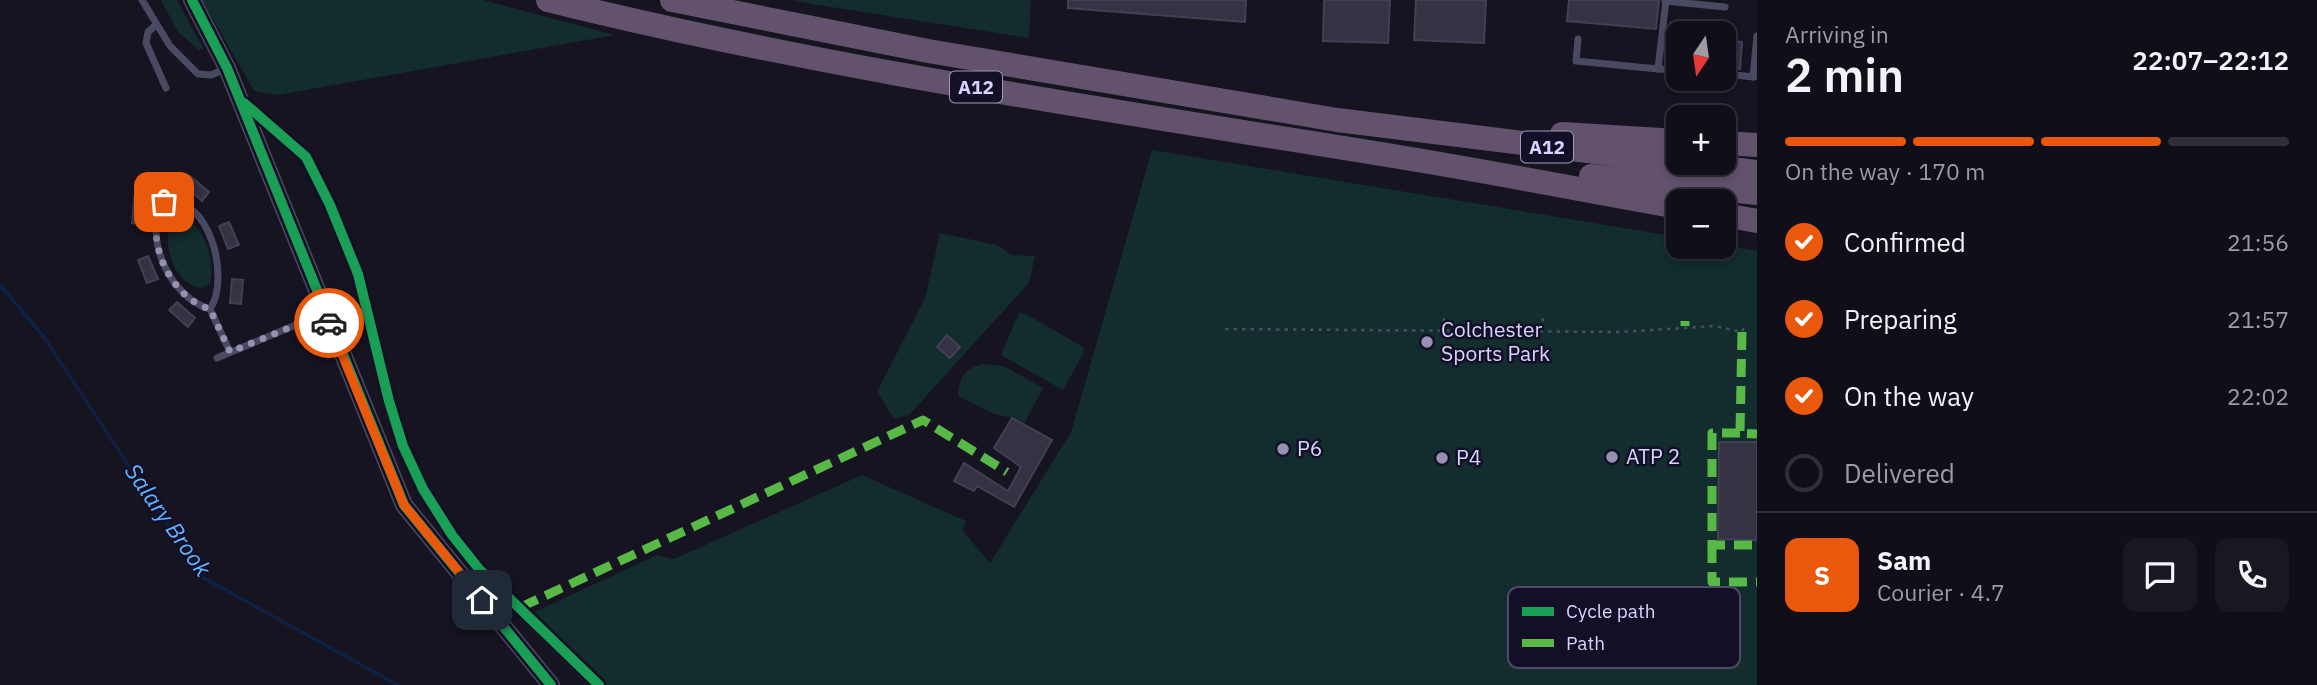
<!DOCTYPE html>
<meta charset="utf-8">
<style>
body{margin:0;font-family:"IBM Plex Sans",sans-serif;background:#191822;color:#f1f3f6;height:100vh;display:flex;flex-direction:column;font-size:26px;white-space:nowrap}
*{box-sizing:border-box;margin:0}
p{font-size:23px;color:#9c9ca2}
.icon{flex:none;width:38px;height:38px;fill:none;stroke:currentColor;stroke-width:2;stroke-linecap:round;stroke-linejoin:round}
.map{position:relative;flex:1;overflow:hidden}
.panel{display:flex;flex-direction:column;background:#100f19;width:560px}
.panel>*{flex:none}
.needle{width:46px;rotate:193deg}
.buttons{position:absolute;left:1666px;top:21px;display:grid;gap:14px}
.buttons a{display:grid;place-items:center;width:70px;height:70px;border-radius:14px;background:#100f19;box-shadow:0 4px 10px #0003,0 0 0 2px #302f38;font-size:35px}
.pin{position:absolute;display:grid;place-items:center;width:60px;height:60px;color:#fff;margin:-30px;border-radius:14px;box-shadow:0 4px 10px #0006}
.courier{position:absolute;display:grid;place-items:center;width:70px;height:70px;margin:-35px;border:5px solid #ea580c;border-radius:50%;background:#fff;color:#222;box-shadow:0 2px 9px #0007}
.headline em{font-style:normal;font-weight:600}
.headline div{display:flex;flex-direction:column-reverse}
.headline{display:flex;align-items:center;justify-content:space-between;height:119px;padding:0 28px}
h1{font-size:46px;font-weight:600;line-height:52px}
.bar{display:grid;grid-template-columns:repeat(4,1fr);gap:10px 7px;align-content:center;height:84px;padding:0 28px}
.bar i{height:9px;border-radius:5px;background:#302f38}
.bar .on{background:#ea580c}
.bar p{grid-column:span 4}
.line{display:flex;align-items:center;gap:18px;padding:0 28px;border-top:2px solid #302f38}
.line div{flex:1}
.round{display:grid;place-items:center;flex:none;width:74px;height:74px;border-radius:14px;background:#191822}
ol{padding:0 28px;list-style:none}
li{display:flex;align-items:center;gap:21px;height:77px}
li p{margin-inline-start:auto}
li .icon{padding:7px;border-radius:50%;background:#ea580c;color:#fff;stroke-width:4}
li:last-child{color:#9c9ca2}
li i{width:38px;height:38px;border:4px solid #302f38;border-radius:50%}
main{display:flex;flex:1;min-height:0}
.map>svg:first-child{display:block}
.green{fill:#132c2d}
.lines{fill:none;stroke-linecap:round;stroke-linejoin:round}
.stream{stroke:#0d2144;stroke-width:3.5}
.building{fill:#343243;stroke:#433f54;stroke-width:2}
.path{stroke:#44505f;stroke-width:2.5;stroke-dasharray:3.5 5;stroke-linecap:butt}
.service{stroke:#4a4962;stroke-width:7}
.tertiary{stroke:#4a4962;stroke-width:18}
.trunk{stroke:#62526e;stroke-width:24}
.quiet{stroke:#58b947;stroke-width:9;stroke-dasharray:18 9;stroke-linecap:butt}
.cycleway-casing{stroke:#130f26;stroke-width:15}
.cycleway{stroke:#1a9f57;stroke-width:10}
.done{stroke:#9591b1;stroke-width:7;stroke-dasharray:0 12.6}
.route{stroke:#ea580c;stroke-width:9}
.poi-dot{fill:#9591b1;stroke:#130f26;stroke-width:2.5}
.labels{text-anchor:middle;stroke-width:5;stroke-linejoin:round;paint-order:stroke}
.shield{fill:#130f26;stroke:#9e99be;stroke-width:2}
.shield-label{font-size:19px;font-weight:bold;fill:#d9d4ff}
.poi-label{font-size:21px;fill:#d9d4ff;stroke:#130f26;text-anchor:start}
.water-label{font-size:23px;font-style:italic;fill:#62b6ff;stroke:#130f26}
.key{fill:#130f26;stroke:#4e4a67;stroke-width:2}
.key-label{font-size:19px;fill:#d9d4ff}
</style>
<main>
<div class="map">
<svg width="1757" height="685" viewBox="0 0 1757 685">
<rect width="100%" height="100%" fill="#161421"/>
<g class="green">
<polygon points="161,0 177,0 204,49 199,50 178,32"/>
<polygon points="202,0 483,0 615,35 278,95 254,91"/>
<polygon points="791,0 1031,0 1029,38 812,4"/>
<polygon points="1152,150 1678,237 1678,247 1724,245 1757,251 1757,685 587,685 519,619 657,555 674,559 862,475 966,521 962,530 990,563 1071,432"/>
<path d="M175,216C203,220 216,258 210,283L202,288C172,284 163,244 170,219Z"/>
<polygon points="940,233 997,245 1012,255 1035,256 1029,283 909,415 894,419 877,392 925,298"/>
<polygon points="1019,313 1024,313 1083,347 1084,352 1063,390 1001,355"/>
<path d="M983,364L1004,366L1043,388L1024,424L1012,418L994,414L958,396C960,376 964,369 983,364Z"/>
</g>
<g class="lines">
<polyline class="stream" points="0,285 44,337 202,577 398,685"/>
</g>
<g class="building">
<polygon points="1068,0 1246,0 1245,22 1068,8"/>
<polygon points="1324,0 1390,0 1388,43 1323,41"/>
<polygon points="1416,0 1486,0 1484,43 1414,40"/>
<polygon points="1569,0 1659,0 1656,29 1567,21"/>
<polygon points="1671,22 1684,23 1683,33 1678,33 1678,56 1668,55"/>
<polygon points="1724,40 1742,42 1740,69 1724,68"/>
<polygon points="190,176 209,192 202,201 183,184"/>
<polygon points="134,198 146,199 143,224 132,223"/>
<polygon points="229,222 239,245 228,249 219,226"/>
<polygon points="148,256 158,279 147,283 138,260"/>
<polygon points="232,279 243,280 241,304 230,303"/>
<polygon points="177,302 195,318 188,327 169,310"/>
<polygon points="947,335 960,347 950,358 937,347"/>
<polygon points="1012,418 1052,440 1014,507 977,486 974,491 954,481 964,463 1008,491 1021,467 994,448"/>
<polygon points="1719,442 1757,442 1757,540 1718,539"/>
</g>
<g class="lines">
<g class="path">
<polyline points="1225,329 1621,332 1714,326 1742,332 1744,327"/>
<polyline points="1443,330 1444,317"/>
<polyline points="1542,330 1543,317"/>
</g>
<g class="service">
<polyline points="142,0 170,46 198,74 211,75 225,69"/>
<polyline points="1665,1 1725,7"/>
<polyline points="156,25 148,32 146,43 166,88"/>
<polyline points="1578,39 1576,61 1658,69 1666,0"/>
<polyline points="1658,69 1678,70"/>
<polyline points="1724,74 1754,77"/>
<polyline points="1753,77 1757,36"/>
<path d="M210,309C172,299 141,238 164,202C209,193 231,278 210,309L230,352"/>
<polyline points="217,358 324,313"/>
</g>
<polyline class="tertiary" points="192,0 227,68 404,505 551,685"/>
<g class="trunk">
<path d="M548,0C830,70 1118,111 1405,158C1497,173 1587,191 1678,207"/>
<polyline points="672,0 928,51 1337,120 1757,172"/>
<polyline points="1562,134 1678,141"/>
<polyline points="1724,143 1757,145"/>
<polyline points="1591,176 1757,193"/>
<polyline points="1724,215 1757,221"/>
</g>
<g class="quiet">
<polyline points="1685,326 1685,321"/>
<polyline points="1742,332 1740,433 1757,434"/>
<polyline points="1740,433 1712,433 1712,545 1757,545"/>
<polyline points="1712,545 1712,582 1757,582"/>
<polyline points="521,607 923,420 1007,472"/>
</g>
<defs>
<g id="cycleway">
<polyline points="192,0 227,68 404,505 551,685"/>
<polyline points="244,103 306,157 330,205 358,274 389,401 403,446 423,489 452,535 479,569 599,685"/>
</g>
</defs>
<use href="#cycleway" class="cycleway-casing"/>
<use href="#cycleway" class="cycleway"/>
</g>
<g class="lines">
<path class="done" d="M164,202C141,238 172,299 210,309L230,352L325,313L329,323"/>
<polyline class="route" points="329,323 404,505 482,600"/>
</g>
<g class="poi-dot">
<circle cx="1427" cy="342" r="7"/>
<circle cx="1283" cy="449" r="7"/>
<circle cx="1612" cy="457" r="7"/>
<circle cx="1442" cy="458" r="7"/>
</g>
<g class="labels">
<g class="shield">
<rect x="950" y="71.5" width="52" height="31" rx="5"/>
<rect x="1521" y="131.5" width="52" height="31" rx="5"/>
</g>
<g class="shield-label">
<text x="976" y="94">A12</text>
<text x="1547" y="154">A12</text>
</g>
<g class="poi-label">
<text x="1441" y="337">Colchester<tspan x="1441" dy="24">Sports Park</tspan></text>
<text x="1297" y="456">P6</text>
<text x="1626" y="464">ATP 2</text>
<text x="1456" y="465">P4</text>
</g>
<g class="water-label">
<text transform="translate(168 520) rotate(55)" y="8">Salary Brook</text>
</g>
</g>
<rect x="1508" y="587" width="232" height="81" rx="10" class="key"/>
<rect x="1522" y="607" width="32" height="9" fill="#1a9f57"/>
<rect x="1522" y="639" width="32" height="8" fill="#58b947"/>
<g class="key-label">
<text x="1566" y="618">Cycle path</text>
<text x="1566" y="650">Path</text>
</g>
</svg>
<div class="buttons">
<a><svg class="needle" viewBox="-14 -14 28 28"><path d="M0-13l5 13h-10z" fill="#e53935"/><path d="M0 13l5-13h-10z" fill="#9c9ca2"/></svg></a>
<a>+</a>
<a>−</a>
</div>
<div class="pin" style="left:164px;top:202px;background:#ea580c"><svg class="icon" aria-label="bag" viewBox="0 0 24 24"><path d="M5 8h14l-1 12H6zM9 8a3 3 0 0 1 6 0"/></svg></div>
<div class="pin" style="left:482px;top:600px;background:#1f2937"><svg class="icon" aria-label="home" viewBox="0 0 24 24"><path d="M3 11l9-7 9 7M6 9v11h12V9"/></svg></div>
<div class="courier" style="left:329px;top:323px"><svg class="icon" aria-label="car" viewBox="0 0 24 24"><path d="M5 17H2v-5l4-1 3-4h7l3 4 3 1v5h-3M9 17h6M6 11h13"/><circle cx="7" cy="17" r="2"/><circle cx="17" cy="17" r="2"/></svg></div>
</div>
<section class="panel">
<div class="headline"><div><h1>2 min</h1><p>Arriving in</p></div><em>22:07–22:12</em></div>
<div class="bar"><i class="on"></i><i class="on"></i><i class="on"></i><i></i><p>On the way · 170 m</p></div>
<ol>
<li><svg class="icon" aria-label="check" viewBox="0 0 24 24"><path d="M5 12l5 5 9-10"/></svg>Confirmed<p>21:56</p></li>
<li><svg class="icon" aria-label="check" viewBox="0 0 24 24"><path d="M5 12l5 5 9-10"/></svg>Preparing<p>21:57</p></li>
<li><svg class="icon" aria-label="check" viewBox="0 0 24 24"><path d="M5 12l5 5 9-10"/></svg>On the way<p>22:02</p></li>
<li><i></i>Delivered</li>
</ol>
<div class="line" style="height:126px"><b class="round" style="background:#ea580c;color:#fff">S</b><div><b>Sam</b><p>Courier · 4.7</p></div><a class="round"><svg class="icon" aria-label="chat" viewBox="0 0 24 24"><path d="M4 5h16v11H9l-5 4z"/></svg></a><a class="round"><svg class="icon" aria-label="phone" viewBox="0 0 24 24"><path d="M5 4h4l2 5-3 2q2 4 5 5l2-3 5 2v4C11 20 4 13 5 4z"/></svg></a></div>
</section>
</main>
